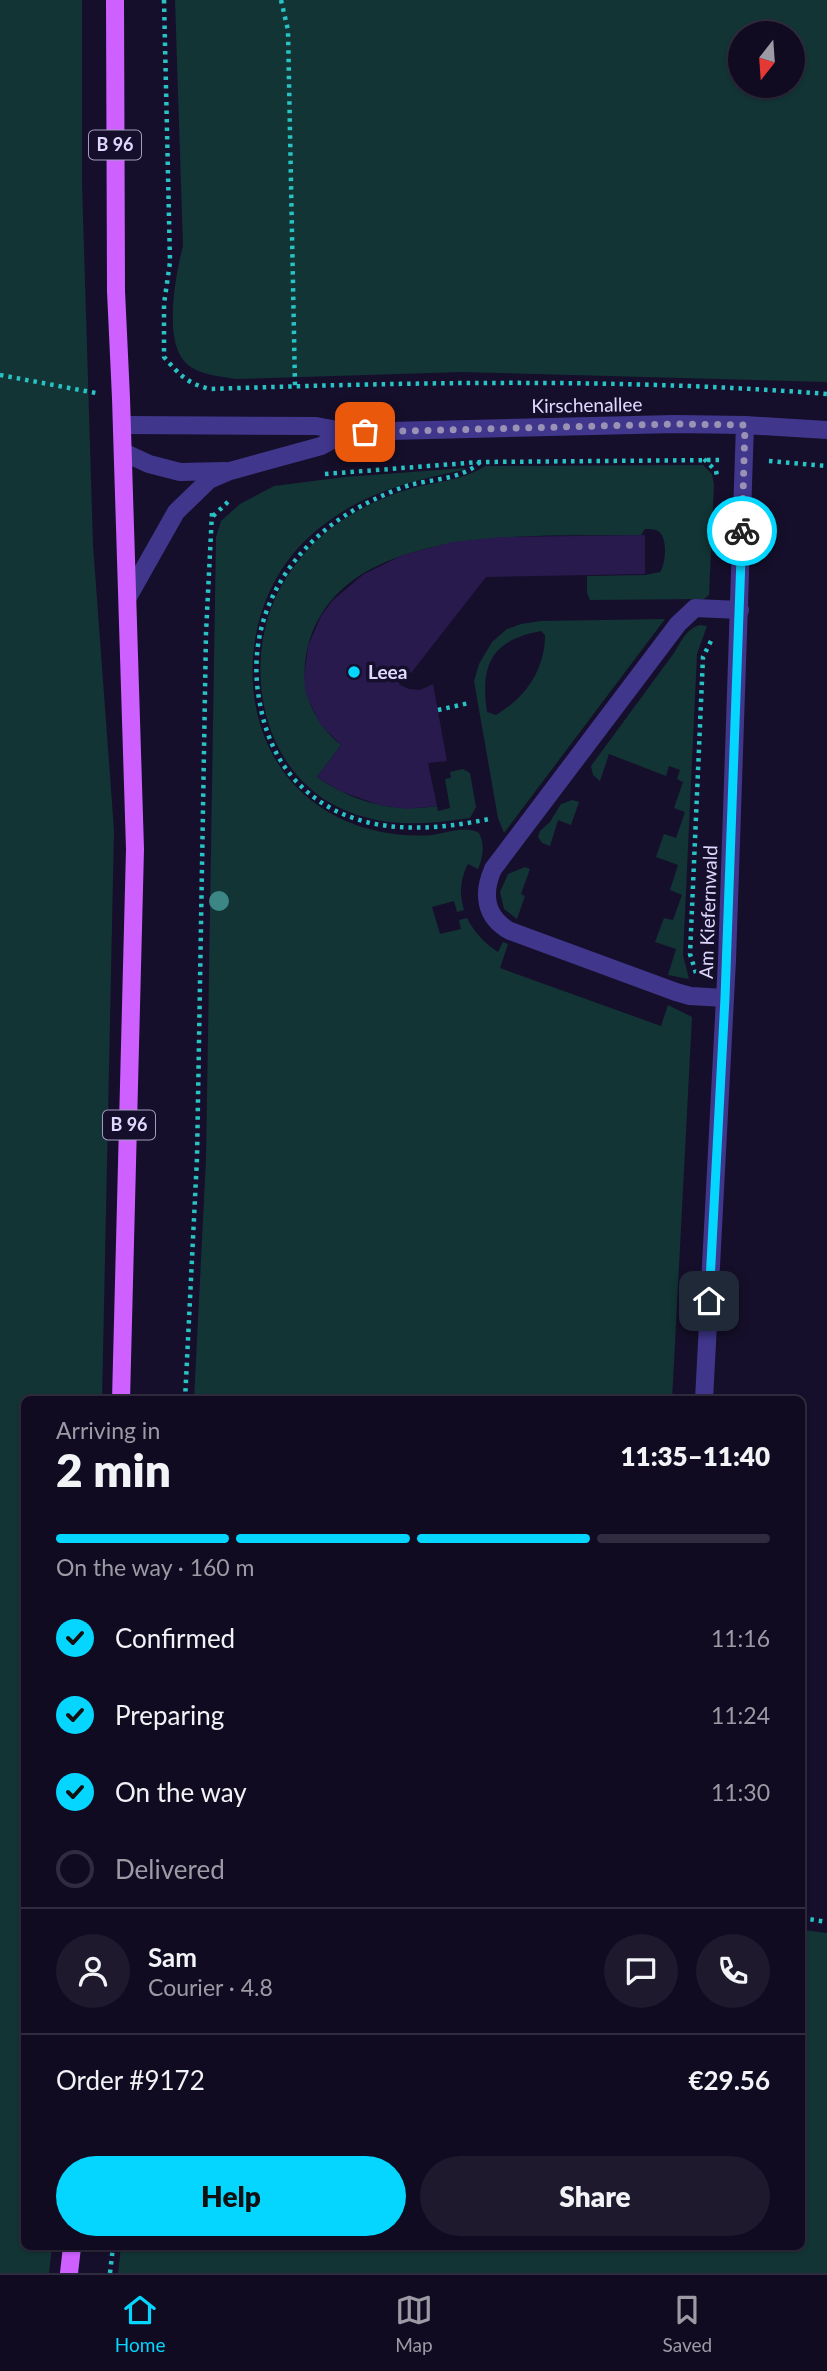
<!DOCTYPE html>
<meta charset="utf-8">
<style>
body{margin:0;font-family:Lato,sans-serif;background:#1e192d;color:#f1f3f6;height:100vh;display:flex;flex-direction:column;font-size:26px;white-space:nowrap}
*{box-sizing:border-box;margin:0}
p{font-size:23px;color:#9c9ba5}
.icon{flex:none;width:38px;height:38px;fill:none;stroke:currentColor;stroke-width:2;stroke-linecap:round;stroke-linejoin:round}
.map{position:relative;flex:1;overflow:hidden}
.side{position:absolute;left:21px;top:1396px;width:784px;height:854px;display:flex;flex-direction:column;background:#100b20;border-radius:10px;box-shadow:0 2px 5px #0004,0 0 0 2px #302b3e}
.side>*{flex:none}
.needle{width:46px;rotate:197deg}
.controls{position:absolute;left:728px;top:21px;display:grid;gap:14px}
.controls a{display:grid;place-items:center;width:77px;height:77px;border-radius:50%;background:#100b20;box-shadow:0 2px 5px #0004,0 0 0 2px #302b3e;font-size:35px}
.pin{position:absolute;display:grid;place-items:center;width:60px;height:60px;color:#fff;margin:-30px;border-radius:14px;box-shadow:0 4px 10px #0006}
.courier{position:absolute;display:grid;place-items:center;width:70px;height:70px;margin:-35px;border:5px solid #05d6ff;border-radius:50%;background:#fff;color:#222;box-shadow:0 2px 9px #0007}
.overview em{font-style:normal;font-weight:800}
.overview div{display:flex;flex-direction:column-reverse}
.overview{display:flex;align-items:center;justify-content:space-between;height:119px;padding:0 35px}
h1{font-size:46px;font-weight:800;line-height:52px}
.bar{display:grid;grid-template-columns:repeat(4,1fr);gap:10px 7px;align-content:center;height:84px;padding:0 35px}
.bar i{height:9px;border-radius:5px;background:#302b3e}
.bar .current{background:#05d6ff}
.bar p{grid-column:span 4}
.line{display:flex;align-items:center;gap:18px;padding:0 35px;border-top:2px solid #302b3e}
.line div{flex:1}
.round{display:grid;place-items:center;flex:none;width:74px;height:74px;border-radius:37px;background:#1e192d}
ol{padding:0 35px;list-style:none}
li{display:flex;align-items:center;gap:21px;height:77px}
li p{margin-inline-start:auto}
li .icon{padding:7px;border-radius:50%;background:#05d6ff;color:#111;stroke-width:4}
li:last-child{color:#9c9ba5}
li i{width:38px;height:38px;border:4px solid #302b3e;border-radius:50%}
.primary-button{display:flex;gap:14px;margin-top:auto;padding:14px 35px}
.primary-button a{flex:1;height:80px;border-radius:42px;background:#05d6ff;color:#111;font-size:28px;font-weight:800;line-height:80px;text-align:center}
.primary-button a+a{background:#1e192d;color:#f1f3f6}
.tabs{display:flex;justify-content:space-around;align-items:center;height:98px;border-top:2px solid #302b3e;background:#100b20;font-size:19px;color:#9c9ba5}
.tabs a{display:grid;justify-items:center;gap:4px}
.tabs .current{color:#05d6ff}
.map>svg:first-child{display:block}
.green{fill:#123435;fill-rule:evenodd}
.building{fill:#281a4d}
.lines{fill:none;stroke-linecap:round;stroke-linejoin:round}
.path{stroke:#28c3c4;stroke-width:4.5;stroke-dasharray:3.5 5;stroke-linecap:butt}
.minor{stroke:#40378d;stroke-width:18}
.major{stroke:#ce60ff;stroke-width:18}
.tree{fill:#3c8685}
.done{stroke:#9992b5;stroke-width:7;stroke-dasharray:0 12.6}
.route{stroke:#05d6ff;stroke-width:9}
.poi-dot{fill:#05d6ff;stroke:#160f2b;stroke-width:2.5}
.labels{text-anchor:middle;stroke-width:7;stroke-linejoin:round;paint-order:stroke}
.shield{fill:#160f2b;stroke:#a39cbf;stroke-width:2}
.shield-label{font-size:18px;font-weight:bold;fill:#e0d9ff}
.street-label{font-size:19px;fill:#e0d9ff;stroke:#160f2b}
.poi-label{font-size:19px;font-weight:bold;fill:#e0d9ff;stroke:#160f2b;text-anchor:start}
</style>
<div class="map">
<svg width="827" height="2273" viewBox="0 0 827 2273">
<rect width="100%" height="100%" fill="#160f2b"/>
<g class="green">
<polygon points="0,0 82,0 82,183 93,545 114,830 102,1400 24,1400 24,2247 52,2247 49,2273 0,2273"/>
<path d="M175,0H827V382L462,372L236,379C219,376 197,375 185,362C163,339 176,273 183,246ZM740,33H793V86H740Z"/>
<path d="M703,465L712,474L714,485L709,595L704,599L590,600L587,593V576L645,575L660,572C666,564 668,537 658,531C654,529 650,529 645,529L641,535C539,537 330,519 306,656C300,692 314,723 341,745L317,777C353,802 393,813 437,806L438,811L450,808L445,779L451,778L450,772L463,769L470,773L476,807L470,818C425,825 383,828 340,808C265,773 243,674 274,601C283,580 297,561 313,544C338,519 375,499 409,489C434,482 462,481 485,466Z"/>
<path d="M465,468L463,470C405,482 355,495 309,537C234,605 231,743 316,804C349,828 392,838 432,835C447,833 465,825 479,833C485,844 483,858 478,869L468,864C460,879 459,894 464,910L457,912L454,901L432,907L440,934L461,929L459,920L467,918C475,933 484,943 498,952L503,942L508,944L500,968L661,1026L668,1005L692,1017L672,1400H194L206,1159L216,537L221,521L240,504L274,486L345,477Z"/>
<path d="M665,619L504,833L498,818L474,681L479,664L492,642L507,629L521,624L541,621ZM541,631L545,635C545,670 525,698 496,715L487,712C480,664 492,640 541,631Z"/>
<path d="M699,625L707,626L697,654L683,955L689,979L668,975L676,949L655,942L664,918L673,920L682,895L670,890L678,865L656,857L664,834L676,838L685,812L674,808L683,782L677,779L680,770L669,766L666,776L609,754L600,781L593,775L591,766L674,653C681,642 685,630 699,625Z"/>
<polygon points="572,800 579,802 571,825 558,820 550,846 542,843 538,837 540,831 550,822 561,804"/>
<polygon points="525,867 530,869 521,894 525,896 517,919 504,909 500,892 508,874"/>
<polygon points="802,1930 827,1933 827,2273 118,2273 121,2247 802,2247"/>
</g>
<polygon class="building" points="645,535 645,574 486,577 411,673 406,671 400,673 397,679 400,685 409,689 420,690 433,684 447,761 428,763 437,806 407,809 379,805 340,791 317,777 341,745 320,724 306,694 304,678 308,646 321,616 332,601 364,574 403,555 452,542 501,537"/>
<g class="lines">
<g class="path">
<path d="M164,0L170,262L164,304V357C180,375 186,383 210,389C416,382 622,378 827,394"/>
<polyline points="281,0 288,30 295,386"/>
<polyline points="0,375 96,393"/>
<polyline points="704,459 716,471 717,476"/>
<polyline points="769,461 827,466"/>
<path d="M480,462C463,479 433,479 410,485C397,489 383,495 371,501C293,538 242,616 260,704C265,732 276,759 295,780C347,836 421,833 489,819"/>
<polyline points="325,474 480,462 721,460"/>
<polyline points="213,516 230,500"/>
<polyline points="438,710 469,703"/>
<polyline points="696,973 690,954 703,657 711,641"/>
<polyline points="185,1400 197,1158 206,633 212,513"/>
<polyline points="802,1918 827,1922"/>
<polyline points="110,2273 113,2247"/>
</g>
<g class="minor">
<polyline points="122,425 316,426 349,432 675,424 745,425 827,430"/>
<polyline points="123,452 149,464 180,472 225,471"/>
<polyline points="128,597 176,512 209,480 230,471 321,446 347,432"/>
<path d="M725,998L690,996L676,992L510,931C485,917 482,894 493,869L678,624L695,608L740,610"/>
<polyline points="704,1400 727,960 745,425"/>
</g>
<g class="major">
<polyline points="115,0 116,291 121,398 135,849 121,1400"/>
<polyline points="69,2273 72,2247"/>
</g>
</g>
<circle class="tree" cx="219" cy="901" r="10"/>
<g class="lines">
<polyline class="done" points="365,432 676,424 745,425 742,531"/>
<polyline class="route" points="709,1301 725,998 742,531"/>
</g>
<circle class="poi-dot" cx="354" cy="672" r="7"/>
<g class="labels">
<g class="shield">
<rect x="89" y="130.5" width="52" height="29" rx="5"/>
<rect x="103" y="1110.5" width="52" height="29" rx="5"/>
</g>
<g class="shield-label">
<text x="115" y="151">B 96</text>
<text x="129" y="1131">B 96</text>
</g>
<g class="street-label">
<text transform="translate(587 405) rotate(-1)" y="7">Kirschenallee</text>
<text transform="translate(708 912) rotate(-88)" y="7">Am Kiefernwald</text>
</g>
<g class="poi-label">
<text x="368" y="679">Leea</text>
</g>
</g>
</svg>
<div class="controls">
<a><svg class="needle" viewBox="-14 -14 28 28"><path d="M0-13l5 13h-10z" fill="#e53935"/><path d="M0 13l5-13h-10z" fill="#9c9ba5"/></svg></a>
</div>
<div class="pin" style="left:365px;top:432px;background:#ea580c"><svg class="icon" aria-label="bag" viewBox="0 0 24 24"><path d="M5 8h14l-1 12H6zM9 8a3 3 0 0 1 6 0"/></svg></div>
<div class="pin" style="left:709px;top:1301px;background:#1f2937"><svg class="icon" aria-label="home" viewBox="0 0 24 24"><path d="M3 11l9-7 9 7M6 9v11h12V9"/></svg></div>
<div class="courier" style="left:742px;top:531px"><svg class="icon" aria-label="bike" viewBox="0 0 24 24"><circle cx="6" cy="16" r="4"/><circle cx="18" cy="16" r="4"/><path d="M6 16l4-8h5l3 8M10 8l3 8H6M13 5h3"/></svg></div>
<section class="side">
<div class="overview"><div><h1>2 min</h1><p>Arriving in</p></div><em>11:35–11:40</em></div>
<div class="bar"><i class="current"></i><i class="current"></i><i class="current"></i><i></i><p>On the way · 160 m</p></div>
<ol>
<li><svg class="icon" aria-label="check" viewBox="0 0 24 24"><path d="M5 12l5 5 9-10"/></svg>Confirmed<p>11:16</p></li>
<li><svg class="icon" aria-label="check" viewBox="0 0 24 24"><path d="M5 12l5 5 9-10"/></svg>Preparing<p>11:24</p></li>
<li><svg class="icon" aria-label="check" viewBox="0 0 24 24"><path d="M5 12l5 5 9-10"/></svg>On the way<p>11:30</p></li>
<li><i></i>Delivered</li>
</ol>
<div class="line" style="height:126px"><a class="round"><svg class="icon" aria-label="person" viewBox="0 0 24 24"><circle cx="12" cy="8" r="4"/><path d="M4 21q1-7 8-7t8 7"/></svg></a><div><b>Sam</b><p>Courier · 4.8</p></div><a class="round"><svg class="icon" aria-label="chat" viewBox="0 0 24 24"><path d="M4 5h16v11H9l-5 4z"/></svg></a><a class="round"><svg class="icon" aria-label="phone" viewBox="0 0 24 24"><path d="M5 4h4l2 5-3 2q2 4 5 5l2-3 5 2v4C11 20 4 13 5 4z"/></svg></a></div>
<div class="line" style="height:91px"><div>Order #9172</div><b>€29.56</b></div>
<div class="primary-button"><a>Help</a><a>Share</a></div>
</section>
</div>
<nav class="tabs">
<a class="current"><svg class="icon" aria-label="home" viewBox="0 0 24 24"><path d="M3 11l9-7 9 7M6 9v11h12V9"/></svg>Home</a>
<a><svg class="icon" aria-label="map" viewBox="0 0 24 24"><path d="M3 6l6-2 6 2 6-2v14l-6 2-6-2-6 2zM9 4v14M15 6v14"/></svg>Map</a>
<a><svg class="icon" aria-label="saved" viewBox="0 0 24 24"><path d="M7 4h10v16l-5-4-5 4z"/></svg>Saved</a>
</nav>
